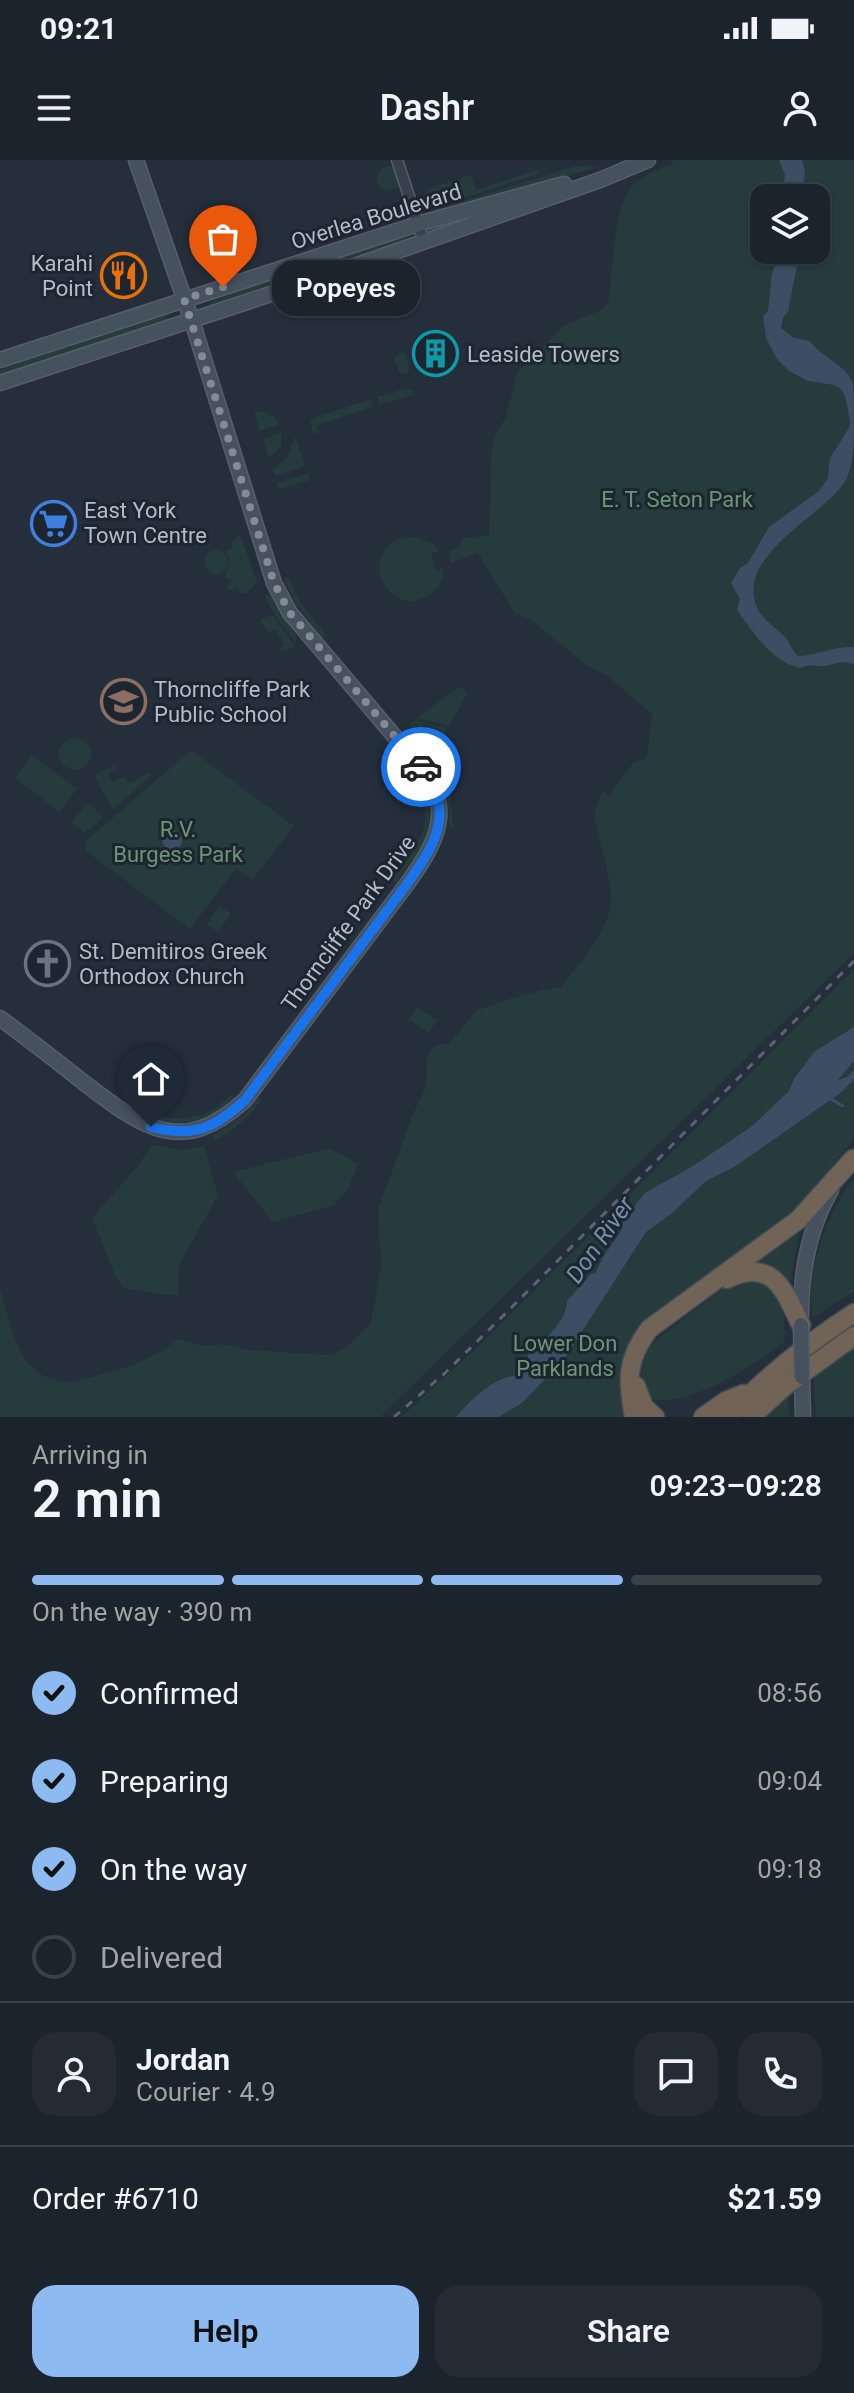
<!DOCTYPE html>
<meta charset="utf-8">
<style>
body{margin:0;font-family:Roboto,sans-serif;background:#242b34;color:#f1f3f6;height:100vh;display:flex;flex-direction:column;font-size:30px;white-space:nowrap}
*{box-sizing:border-box;margin:0}
p{font-size:26px;color:#a0a4a9}
.icon{flex:none;width:44px;height:44px;fill:none;stroke:currentColor;stroke-width:2;stroke-linecap:round;stroke-linejoin:round}
.map{position:relative;height:1257px;overflow:hidden}
.details{display:flex;flex-direction:column;background:#1b232c;flex:1}
.details>*{flex:none}
.buttons{position:absolute;left:750px;top:24px;display:grid;gap:16px}
.buttons a{display:grid;place-items:center;width:80px;height:80px;border-radius:16px;background:#1b232c;box-shadow:0 2px 6px #0004,0 0 0 2px #394048;font-size:40px}
.pin{position:absolute;display:grid;place-items:center;width:68px;height:68px;color:#fff;margin:-82px -34px;border-radius:50% 50% 50% 0;rotate:-45deg;box-shadow:0 0 8px #0007}
.pin .icon{rotate:45deg}
.courier{position:absolute;display:grid;place-items:center;width:80px;height:80px;margin:-40px;border:6px solid #1a73e8;border-radius:50%;background:#fff;color:#222;box-shadow:0 2px 10px #0007}
.bubble{position:absolute;height:56px;border-radius:24px;background:#1b232c;box-shadow:0 2px 6px #0004,0 0 0 2px #394048;font-size:26px;font-weight:600;line-height:56px;text-align:center}
.head em{font-style:normal;font-weight:600}
.head div{display:flex;flex-direction:column-reverse}
.head{display:flex;align-items:center;justify-content:space-between;height:136px;padding:0 32px}
h1{font-size:52px;font-weight:600;line-height:60px}
.bar{display:grid;grid-template-columns:repeat(4,1fr);gap:12px 8px;align-content:center;height:96px;padding:0 32px}
.bar i{height:10px;border-radius:6px;background:#394048}
.bar .on{background:#8ebaf2}
.bar p{grid-column:span 4}
.line{display:flex;align-items:center;gap:20px;padding:0 32px;border-top:2px solid #394048}
.line div{flex:1}
.round{display:grid;place-items:center;flex:none;width:84px;height:84px;border-radius:24px;background:#242b34}
ol{padding:0 32px;list-style:none}
li{display:flex;align-items:center;gap:24px;height:88px}
li p{margin-inline-start:auto}
li .icon{padding:8px;border-radius:50%;background:#8ebaf2;color:#111;stroke-width:4}
li:last-child{color:#a0a4a9}
li i{width:44px;height:44px;border:4px solid #394048;border-radius:50%}
.button{display:flex;gap:16px;margin-top:auto;padding:16px 32px}
.button a{flex:1;height:92px;border-radius:24px;background:#8ebaf2;color:#111;font-size:32px;font-weight:600;line-height:92px;text-align:center}
.button a+a{background:#242b34;color:#f1f3f6}
.status{display:flex;justify-content:space-between;align-items:center;height:56px;padding:0 40px;background:#1b232c;direction:ltr}
.status svg{height:22px;fill:currentColor}
header{display:flex;justify-content:space-between;align-items:center;height:104px;padding:0 32px;background:#1b232c;font-size:36px;font-weight:600}
.map>svg:first-child{display:block}
.green{fill:#263b3c;fill-rule:evenodd}
.water{fill:#3b4e63}
.lines{fill:none;stroke-linecap:round;stroke-linejoin:round}
.stream{stroke:#3b4e63;stroke-width:3}
.street-casing{stroke:#565f69;stroke-width:13}
.secondary-casing{stroke:#565f69;stroke-width:17}
.highway-casing{stroke:#434c56;stroke-width:21}
.street{stroke:#38414b;stroke-width:10}
.secondary{stroke:#46515e;stroke-width:14}
.highway{stroke:#716456;stroke-width:18}
.rail{stroke:#5a6572;stroke-width:3;stroke-dasharray:8 8;stroke-linecap:butt}
.secondary-bridge-casing{stroke:#565f69;stroke-width:17;stroke-linecap:butt}
.secondary-bridge{stroke:#46515e;stroke-width:14}
.done{stroke:#828b96;stroke-width:8;stroke-dasharray:0 14.4}
.route{stroke:#1a73e8;stroke-width:10}
.labels{text-anchor:middle;stroke-width:6;stroke-linejoin:round;paint-order:stroke}
.street-label{font-size:22px;fill:#b4bcc7;stroke:#1d2630}
.poi-label{font-size:22px;fill:#b4bcc7;stroke:#1d2630;text-anchor:start}
.park-label{font-size:22px;fill:#6c9673;stroke:#1d2630}
.water-label{font-size:24px;font-style:italic;fill:#768ea9;stroke:#1d2630}
</style>
<div class="status"><b>09:21</b><svg viewBox="0 0 49 12"><path d="M0 12V9h3v3zM5 12V6h3v6zM10 12V3h3v9zM15 12V0h3v12zM26 1h20v11H26zM47 4h2v5h-2z"/></svg></div>
<header><svg class="icon" aria-label="menu" viewBox="0 0 24 24"><path d="M4 6h16M4 12h16M4 18h16"/></svg>Dashr<svg class="icon" aria-label="person" viewBox="0 0 24 24"><circle cx="12" cy="8" r="4"/><path d="M4 21q1-7 8-7t8 7"/></svg></header>
<div class="map">
<svg width="854" height="1257" viewBox="0 0 854 1257">
<rect width="100%" height="100%" fill="#242f3b"/>
<g class="green">
<path d="M673,0H854V793L380,1257H0V1129C14,1172 17,1222 73,1222C112,1211 145,1206 178,1179L203,1186L225,1184L250,1190L332,1195L344,1189L371,1163L381,1107L378,1050L413,954L426,927L427,896L436,885L449,884L477,850L524,834L561,827C578,806 611,768 611,740C612,721 599,679 595,659L596,647L602,632L610,634L633,603L647,598L652,554L605,514L585,504L530,459L515,454L478,393L451,403L449,390L459,387L463,378L489,375L492,286L495,274L506,257L517,213L564,166L601,150L608,143C614,111 611,50 634,24C642,15 662,8 673,3ZM764,38H816V90H764Z"/>
<polygon points="392,6 399,27 385,31 377,24 377,16 383,7"/>
<polygon points="576,6 599,7 429,55 428,52"/>
<polygon points="537,10 539,14 425,50 421,38 430,28 471,15 476,30"/>
<polygon points="402,75 406,78 406,83 207,148 210,142 303,107"/>
<polygon points="163,153 167,157 164,160 0,218 0,210 87,177"/>
<polygon points="402,192 406,194 410,209 406,214 399,212 394,198"/>
<polygon points="407,228 412,230 415,236 411,235 380,245 377,237"/>
<polygon points="371,239 373,247 316,266 318,273 313,273 310,262 315,257"/>
<polygon points="264,251 275,257 279,265 260,271 254,252"/>
<polygon points="281,273 281,286 269,298 263,279"/>
<polygon points="295,276 305,306 275,316 273,309 288,297"/>
<polygon points="308,313 310,320 279,330 277,323"/>
<polygon points="240,374 257,422 246,433 241,433 237,427 229,431 227,428 231,421 225,417 229,401 226,390 232,388 232,382"/>
<path d="M411,376L432,383L439,391L431,394L436,410L444,408C443,419 439,428 429,435C388,463 351,386 411,376Z"/>
<circle cx="216" cy="402" r="12"/>
<polygon points="287,416 300,442 326,475 322,478 296,443 284,419"/>
<polygon points="264,435 270,435 296,476 296,483 278,460"/>
<polygon points="272,454 295,486 286,491 279,491 284,484 275,470 268,472 260,460"/>
<polygon points="460,526 467,534 449,566 417,558"/>
<polygon points="415,560 447,568 442,580 432,587 427,583 423,585 408,567"/>
<circle cx="75" cy="594" r="16"/>
<polygon points="191,590 294,666 252,720 236,708 190,769 86,691 86,681"/>
<polygon points="32,595 77,629 59,652 15,618"/>
<path d="M432,598L450,630L453,670L449,665C451,640 444,621 429,602Z"/>
<polygon points="114,605 116,609 108,614 112,622 123,617 130,623 149,612 151,616 113,649 94,616"/>
<path d="M421,632L426,633C438,670 417,694 396,723L392,720C413,693 435,668 421,632Z"/>
<polygon points="89,643 103,658 85,673 71,662"/>
<polygon points="220,746 231,754 218,772 206,764"/>
<polygon points="854,809 854,979 805,1040 780,1062 646,1164 625,1257 401,1257 480,1185"/>
<polygon points="418,847 437,861 428,873 409,859"/>
<path d="M230,935L234,937C210,964 176,970 144,954L146,951C176,965 208,959 230,935Z"/>
<path d="M257,937L262,939C249,957 234,971 213,981L214,975L244,955Z"/>
<polygon points="151,985 181,990 204,986 218,1035 179,1105 178,1136 125,1129 116,1117 92,1058 138,1006"/>
<polygon points="330,988 358,1004 348,1029 334,1045 273,1062 233,1012"/>
<path d="M854,1018V1131L812,1158C806,1109 825,1057 854,1018Z"/>
<polygon points="801,1063 789,1130 748,1106"/>
<path d="M742,1118L768,1124L783,1144L785,1181C758,1204 673,1257 646,1235C638,1216 642,1201 652,1183L730,1123Z"/>
<polygon points="854,1186 854,1257 816,1257 813,1214"/>
<polygon points="788,1237 789,1257 764,1257 785,1238"/>
</g>
<g class="water">
<polygon points="779,0 802,0 805,11 802,38 782,38 785,15"/>
<path d="M781,90H800L788,152L783,158L781,168L794,178L810,181C822,198 845,204 853,223C854,233 854,249 854,260C854,279 854,304 846,320C825,356 732,395 758,450C764,460 775,468 784,476C790,482 791,490 798,496C819,495 834,486 854,487V504C836,499 835,506 821,506C812,506 809,504 801,508C770,501 755,474 737,450L740,439L731,423L740,408L748,403L769,367L819,331L828,318L830,298L849,268L850,261L845,236L841,229L834,225L808,221L789,211L777,199L766,178L763,156L768,151L772,113Z"/>
<circle cx="172" cy="680" r="10"/>
<path d="M854,867V901L838,920L847,917L854,910V919L842,932L734,1007L706,1021L671,1054L646,1072L563,1201L522,1243L498,1257H456C468,1243 481,1230 498,1221C510,1215 516,1217 528,1208V1194C542,1183 568,1160 567,1141L591,1114H595L603,1097L621,1071L624,1059L645,1033L693,1006L751,967L789,931L794,919L814,892Z"/>
</g>
<g class="lines">
<polyline class="stream" points="829,938 843,946"/>
<defs>
<polyline id="street" points="397,0 424,82"/>
<g id="secondary">
<polyline points="0,200 418,64 564,24"/>
<polyline points="0,223 326,116 600,20 648,0"/>
<path d="M0,858C28,879 56,900 83,922C141,966 181,999 245,940L407,724C431,690 453,657 429,617L290,453L274,423L192,161L136,0"/>
<path d="M801,1164C800,1118 808,1070 831,1030"/>
<polyline points="802,1217 803,1257"/>
</g>
<g id="highway">
<path d="M727,1119C773,1097 784,1130 801,1165"/>
<polyline points="636,1226 644,1247 655,1257"/>
<path d="M634,1257C627,1220 626,1200 649,1169L798,1060L853,999"/>
<polyline points="703,1257 726,1241 743,1234"/>
<path d="M728,1257C765,1217 808,1183 854,1153"/>
<polyline points="751,1257 785,1226 854,1176"/>
</g>
</defs>
<use href="#street" class="street-casing"/>
<use href="#secondary" class="secondary-casing"/>
<use href="#highway" class="highway-casing"/>
<use href="#street" class="street"/>
<use href="#secondary" class="secondary"/>
<use href="#highway" class="highway"/>
<polyline class="rail" points="394,1257 444,1214 513,1146 854,801"/>
<defs>
<polyline id="secondary-bridge" points="801,1165 802,1217"/>
</defs>
<use href="#secondary-bridge" class="secondary-bridge-casing"/>
<use href="#secondary-bridge" class="secondary-bridge"/>
</g>
<g class="lines">
<polyline class="done" points="223,127 184,139 274,423 290,453 421,607"/>
<path class="route" d="M151,967C193,977 213,970 245,940L407,724C436,684 456,651 421,607"/>
</g>
<defs>
<symbol id="restaurant-ring" viewBox="-11 -11 22 22"><circle r="9.5" fill="#1d2630" stroke="#e8710a" stroke-width="1.5"/><path d="M-5-6h1v4h1v-4h1v4h1v-4h1v5L-1.5 .5V6h-2V.5L-5-1ZM5-6V6H3V1.5H1.5Q1.5-4 5-6Z" fill="#e8710a"/></symbol>
<symbol id="building-ring" viewBox="-11 -11 22 22"><circle r="9.5" fill="#1d2630" stroke="#0f9aa8" stroke-width="1.5"/><path d="M-4-6H4V6H1V3H-1V6H-4ZM-2.5-4.3h1.7v1.8h-1.7ZM.8-4.3h1.7v1.8H.8ZM-2.5-1h1.7V.8h-1.7ZM.8-1h1.7V.8H.8Z" fill="#0f9aa8"/></symbol>
<symbol id="supermarket-ring" viewBox="-11 -11 22 22"><circle r="9.5" fill="#1d2630" stroke="#3f7fe0" stroke-width="1.5"/><path d="M-6-5.5h2.5l.6 2H6L4.5 2H-2.5L-4.4-4H-6ZM-1.5 3.2a1.3 1.3 0 1 0 .1 0ZM3 3.2a1.3 1.3 0 1 0 .1 0Z" fill="#3f7fe0"/></symbol>
<symbol id="school-ring" viewBox="-11 -11 22 22"><circle r="9.5" fill="#1d2630" stroke="#8d6e63" stroke-width="1.5"/><path d="M0-5L7-2L0 1L-7-2ZM-4 1L0 2.5L4 1V4Q0 6-4 4Z" fill="#8d6e63"/></symbol>
<symbol id="church-ring" viewBox="-11 -11 22 22"><circle r="9.5" fill="#1d2630" stroke="#6b7280" stroke-width="1.5"/><path d="M-1.2-6h2.4v3.5h3.3v2.4h-3.3V6h-2.4V-.1h-3.3v-2.4h3.3Z" fill="#6b7280"/></symbol>
</defs>
<g fill-rule="evenodd">
<use href="#restaurant-ring" x="98" y="90" width="51" height="51"/>
<use href="#building-ring" x="410" y="168" width="51" height="51"/>
<use href="#supermarket-ring" x="28" y="338" width="51" height="51"/>
<use href="#school-ring" x="98" y="516" width="51" height="51"/>
<use href="#church-ring" x="22" y="778" width="51" height="51"/>
</g>
<g class="labels">
<g class="street-label">
<text transform="translate(376 56) rotate(-17)" y="8">Overlea Boulevard</text>
<text transform="translate(348 763) rotate(-54)" y="8">Thorncliffe Park Drive</text>
</g>
<g class="poi-label">
<text x="93" y="111" text-anchor="end">Karahi<tspan x="93" dy="25">Point</tspan></text>
<text x="467" y="202">Leaside Towers</text>
<text x="84" y="358">East York<tspan x="84" dy="25">Town Centre</tspan></text>
<text x="154" y="537">Thorncliffe Park<tspan x="154" dy="25">Public School</tspan></text>
<text x="79" y="799">St. Demitiros Greek<tspan x="79" dy="25">Orthodox Church</tspan></text>
</g>
<g class="park-label">
<text x="677" y="347">E. T. Seton Park</text>
<text x="178" y="677">R.V.<tspan x="178" dy="25">Burgess Park</tspan></text>
<text x="565" y="1191">Lower Don<tspan x="565" dy="25">Parklands</tspan></text>
</g>
<g class="water-label">
<text transform="translate(600 1080) rotate(-55)" y="8">Don River</text>
</g>
</g>
</svg>
<div class="buttons">
<a><svg class="icon" aria-label="layers" viewBox="0 0 24 24"><path d="M12 4l9 5-9 5-9-5zM3 14l9 5 9-5"/></svg></a>
</div>
<div class="pin" style="left:223px;top:127px;background:#ea580c"><svg class="icon" aria-label="bag" viewBox="0 0 24 24"><path d="M5 8h14l-1 12H6zM9 8a3 3 0 0 1 6 0"/></svg></div>
<div class="pin" style="left:151px;top:967px;background:#1f2937"><svg class="icon" aria-label="home" viewBox="0 0 24 24"><path d="M3 11l9-7 9 7M6 9v11h12V9"/></svg></div>
<div class="courier" style="left:421px;top:607px"><svg class="icon" aria-label="car" viewBox="0 0 24 24"><path d="M5 17H2v-5l4-1 3-4h7l3 4 3 1v5h-3M9 17h6M6 11h13"/><circle cx="7" cy="17" r="2"/><circle cx="17" cy="17" r="2"/></svg></div>
<div class="bubble" style="left:272px;top:100px;width:148px">Popeyes</div>
</div>
<section class="details">
<div class="head"><div><h1>2 min</h1><p>Arriving in</p></div><em>09:23–09:28</em></div>
<div class="bar"><i class="on"></i><i class="on"></i><i class="on"></i><i></i><p>On the way · 390 m</p></div>
<ol>
<li><svg class="icon" aria-label="check" viewBox="0 0 24 24"><path d="M5 12l5 5 9-10"/></svg>Confirmed<p>08:56</p></li>
<li><svg class="icon" aria-label="check" viewBox="0 0 24 24"><path d="M5 12l5 5 9-10"/></svg>Preparing<p>09:04</p></li>
<li><svg class="icon" aria-label="check" viewBox="0 0 24 24"><path d="M5 12l5 5 9-10"/></svg>On the way<p>09:18</p></li>
<li><i></i>Delivered</li>
</ol>
<div class="line" style="height:144px"><a class="round"><svg class="icon" aria-label="person" viewBox="0 0 24 24"><circle cx="12" cy="8" r="4"/><path d="M4 21q1-7 8-7t8 7"/></svg></a><div><b>Jordan</b><p>Courier · 4.9</p></div><a class="round"><svg class="icon" aria-label="chat" viewBox="0 0 24 24"><path d="M4 5h16v11H9l-5 4z"/></svg></a><a class="round"><svg class="icon" aria-label="phone" viewBox="0 0 24 24"><path d="M5 4h4l2 5-3 2q2 4 5 5l2-3 5 2v4C11 20 4 13 5 4z"/></svg></a></div>
<div class="line" style="height:104px"><div>Order #6710</div><b>$21.59</b></div>
<div class="button"><a>Help</a><a>Share</a></div>
</section>
